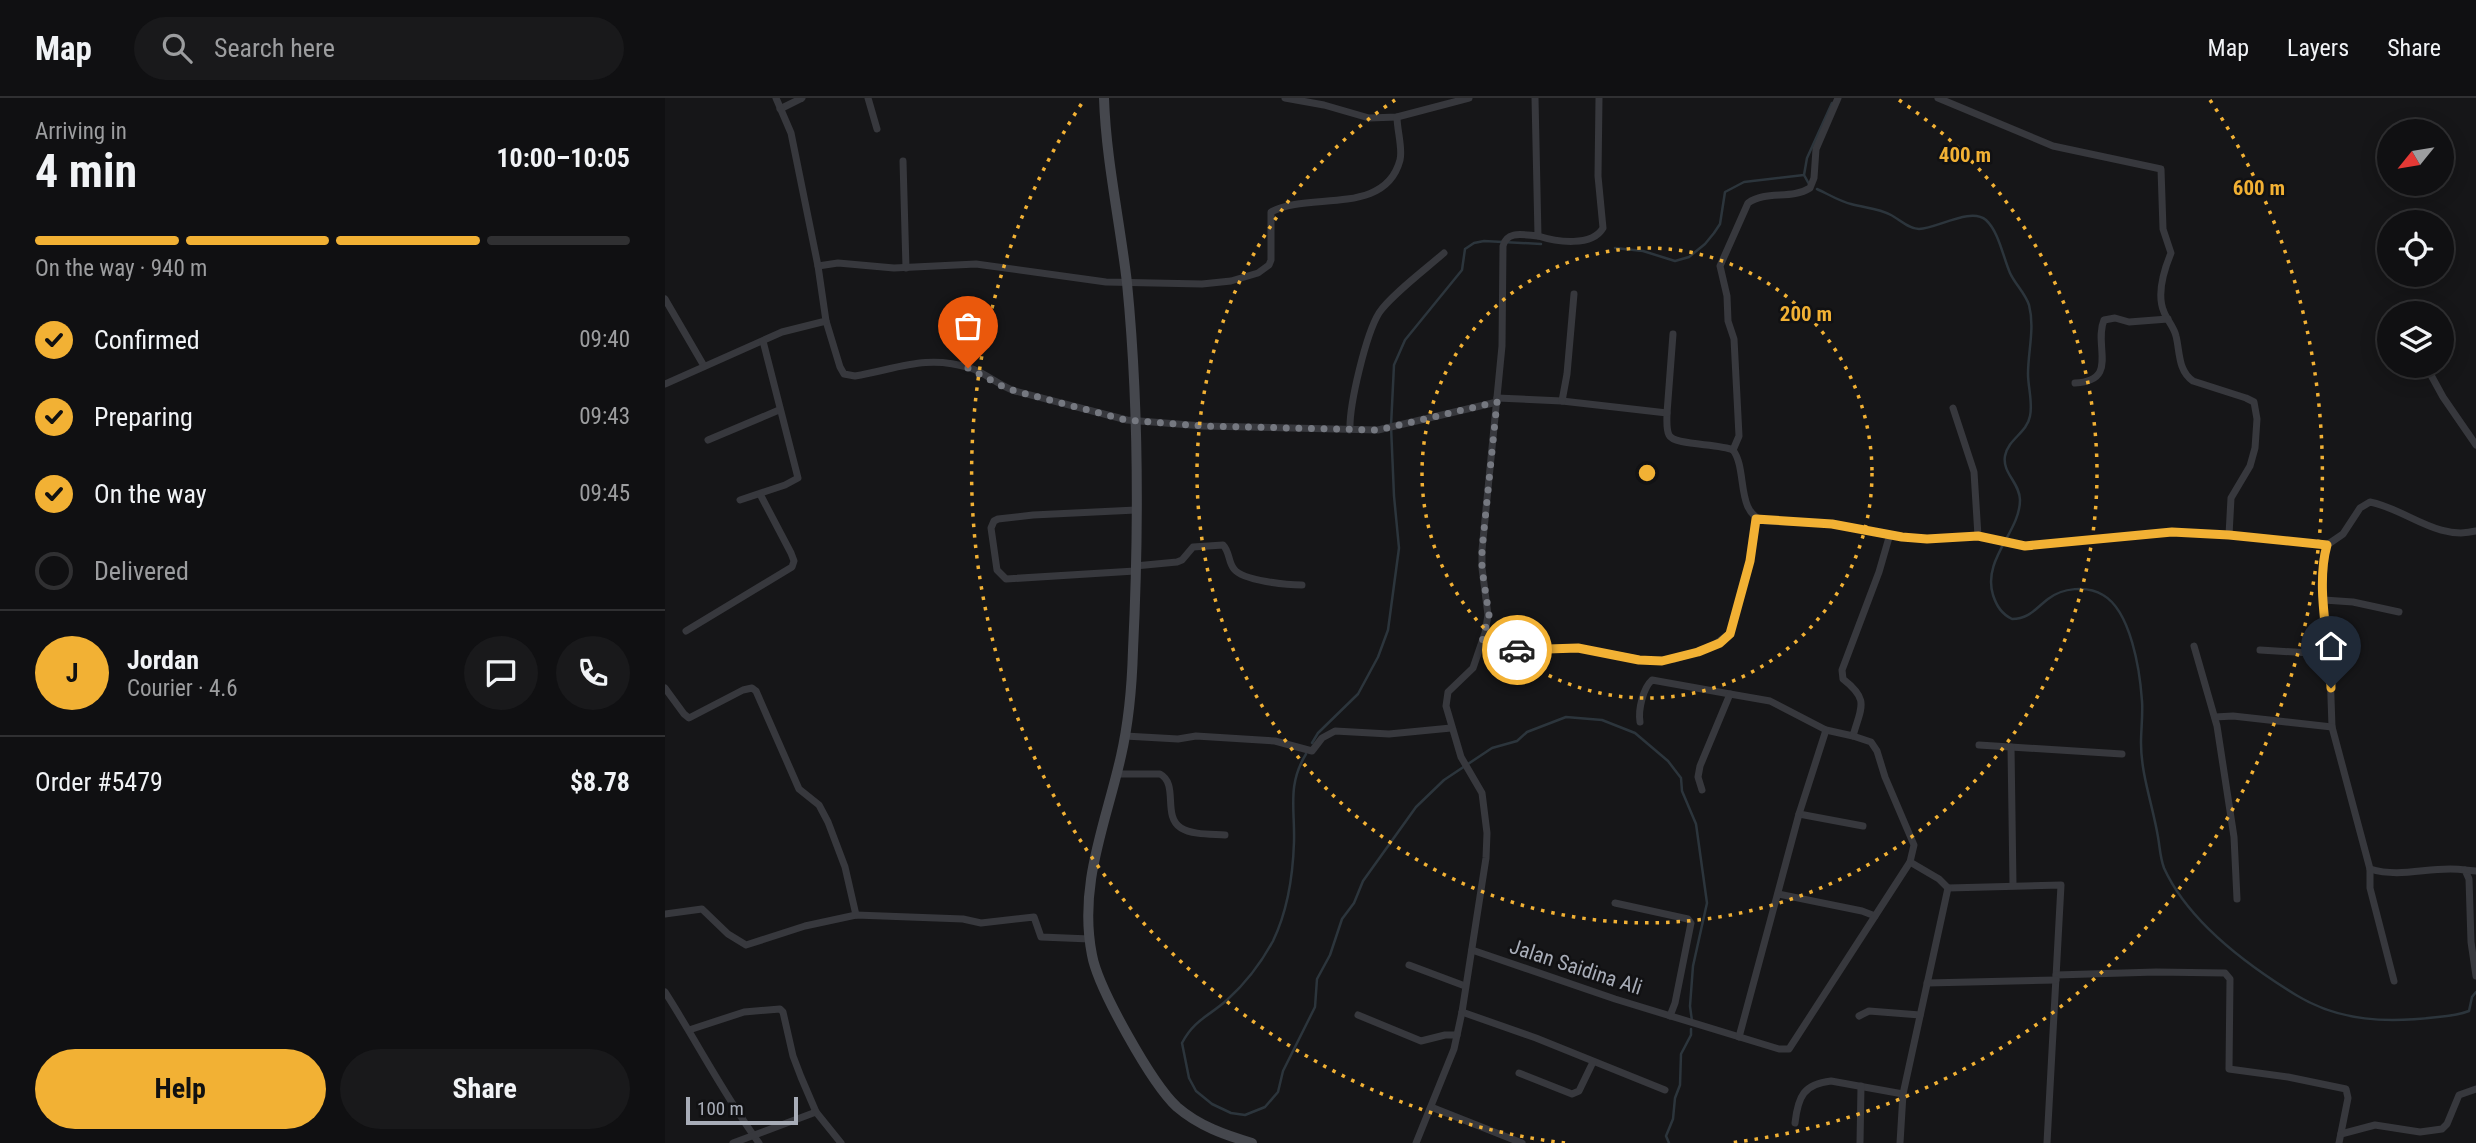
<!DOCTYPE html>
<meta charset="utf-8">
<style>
body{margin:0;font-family:"Roboto Condensed",sans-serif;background:#19191b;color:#f1f3f6;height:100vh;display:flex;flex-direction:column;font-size:26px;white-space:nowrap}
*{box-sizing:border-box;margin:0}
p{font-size:23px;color:#9c9d9f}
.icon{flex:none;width:38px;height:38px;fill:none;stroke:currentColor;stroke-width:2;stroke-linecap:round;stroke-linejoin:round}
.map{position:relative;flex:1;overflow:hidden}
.sheet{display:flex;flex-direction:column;background:#101012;width:665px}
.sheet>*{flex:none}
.needle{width:46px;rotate:240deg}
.tools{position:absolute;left:1712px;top:21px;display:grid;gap:14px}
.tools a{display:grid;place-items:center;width:77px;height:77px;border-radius:50%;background:#101012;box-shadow:0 4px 18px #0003,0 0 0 2px #303032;font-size:35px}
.scale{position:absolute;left:21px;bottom:18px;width:112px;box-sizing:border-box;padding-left:7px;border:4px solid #a8adb8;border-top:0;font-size:19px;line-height:24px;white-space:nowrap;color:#a8adb8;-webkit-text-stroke:5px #111113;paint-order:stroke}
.pin{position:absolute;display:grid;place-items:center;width:60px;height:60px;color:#fff;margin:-72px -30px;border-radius:50% 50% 50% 0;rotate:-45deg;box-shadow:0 0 7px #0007}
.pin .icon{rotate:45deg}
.courier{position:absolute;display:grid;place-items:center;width:70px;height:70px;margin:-35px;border:5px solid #f2b134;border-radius:50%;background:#fff;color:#222;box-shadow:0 2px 9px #0007}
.summary em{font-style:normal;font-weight:700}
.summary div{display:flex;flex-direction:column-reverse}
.summary{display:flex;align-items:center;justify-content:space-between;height:119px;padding:0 35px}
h1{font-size:46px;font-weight:700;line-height:52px}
.bar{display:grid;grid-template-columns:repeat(4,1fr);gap:10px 7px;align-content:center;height:84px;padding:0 35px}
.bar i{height:9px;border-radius:5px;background:#303032}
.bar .active{background:#f2b134}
.bar p{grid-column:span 4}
.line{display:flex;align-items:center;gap:18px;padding:0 35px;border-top:2px solid #303032}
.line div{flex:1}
.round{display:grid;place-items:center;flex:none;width:74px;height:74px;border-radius:37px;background:#19191b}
ol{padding:0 35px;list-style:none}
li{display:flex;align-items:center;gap:21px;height:77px}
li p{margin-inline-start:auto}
li .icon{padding:7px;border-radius:50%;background:#f2b134;color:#111;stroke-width:4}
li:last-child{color:#9c9d9f}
li i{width:38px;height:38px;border:4px solid #303032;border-radius:50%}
.action{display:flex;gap:14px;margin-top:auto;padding:14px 35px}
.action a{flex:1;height:80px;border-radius:42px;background:#f2b134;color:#111;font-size:28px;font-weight:700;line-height:80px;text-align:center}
.action a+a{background:#19191b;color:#f1f3f6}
header{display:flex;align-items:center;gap:42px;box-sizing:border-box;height:98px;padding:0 35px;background:#101012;border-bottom:2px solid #303032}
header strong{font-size:33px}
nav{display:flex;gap:38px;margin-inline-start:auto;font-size:24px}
.search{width:490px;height:63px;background:#19191b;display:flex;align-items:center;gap:18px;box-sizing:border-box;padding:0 24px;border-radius:38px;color:#9c9d9f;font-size:26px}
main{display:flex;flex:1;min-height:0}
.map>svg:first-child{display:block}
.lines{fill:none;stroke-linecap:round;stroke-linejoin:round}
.stream{stroke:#2c353c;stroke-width:2.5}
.street{stroke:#37383d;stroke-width:7}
.secondary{stroke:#45474d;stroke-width:10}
.done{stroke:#757880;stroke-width:7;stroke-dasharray:0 12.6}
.route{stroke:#f2b134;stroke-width:9}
.ring{fill:none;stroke:#f2b134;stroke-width:3.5;stroke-dasharray:3.5 7}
.labels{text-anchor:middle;stroke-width:5;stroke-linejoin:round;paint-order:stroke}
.street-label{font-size:21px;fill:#a8adb8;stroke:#111113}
.centre{fill:#f2b134;stroke:#111113;stroke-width:3.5}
.ring-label{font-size:21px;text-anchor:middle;font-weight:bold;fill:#f2b134;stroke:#111113;stroke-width:5;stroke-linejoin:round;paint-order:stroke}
</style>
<header>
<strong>Map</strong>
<div class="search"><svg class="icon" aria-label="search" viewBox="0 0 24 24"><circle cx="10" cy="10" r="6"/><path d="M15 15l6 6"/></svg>Search here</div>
<nav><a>Map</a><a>Layers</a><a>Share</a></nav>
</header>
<main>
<section class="sheet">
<div class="summary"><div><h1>4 min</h1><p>Arriving in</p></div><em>10:00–10:05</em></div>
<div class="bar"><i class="active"></i><i class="active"></i><i class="active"></i><i></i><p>On the way · 940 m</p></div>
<ol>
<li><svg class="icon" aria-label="check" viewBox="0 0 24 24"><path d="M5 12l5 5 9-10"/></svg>Confirmed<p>09:40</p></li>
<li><svg class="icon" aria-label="check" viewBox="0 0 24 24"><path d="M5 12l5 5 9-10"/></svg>Preparing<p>09:43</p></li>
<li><svg class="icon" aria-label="check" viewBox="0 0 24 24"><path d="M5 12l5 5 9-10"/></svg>On the way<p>09:45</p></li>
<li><i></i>Delivered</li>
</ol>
<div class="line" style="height:126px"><b class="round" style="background:#f2b134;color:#111">J</b><div><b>Jordan</b><p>Courier · 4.6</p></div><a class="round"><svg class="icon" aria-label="chat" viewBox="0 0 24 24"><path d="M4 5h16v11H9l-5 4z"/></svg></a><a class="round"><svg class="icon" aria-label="phone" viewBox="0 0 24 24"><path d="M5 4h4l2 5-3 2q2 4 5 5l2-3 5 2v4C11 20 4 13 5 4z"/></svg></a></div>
<div class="line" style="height:91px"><div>Order #5479</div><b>$8.78</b></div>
<div class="action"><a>Help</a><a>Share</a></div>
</section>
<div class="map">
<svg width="1811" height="1045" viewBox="0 0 1811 1045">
<rect width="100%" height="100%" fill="#161618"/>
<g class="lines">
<g class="stream">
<polyline points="1144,86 1139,77 1142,60 1167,5"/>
<path d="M1152,91C1163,96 1174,103 1186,106C1200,110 1213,110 1226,117C1235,122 1244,131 1254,131C1273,130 1306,109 1321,122C1334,134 1338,159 1345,175C1350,186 1360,195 1364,207C1370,230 1363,253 1363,276C1363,289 1368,305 1365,318C1362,335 1343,341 1340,358C1337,375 1355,385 1355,402C1355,434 1317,461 1328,497C1332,509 1337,516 1347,521C1364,521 1370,511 1383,501C1397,490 1422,487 1438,497C1466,513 1475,573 1477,603C1478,617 1476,631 1476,645C1476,677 1488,708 1493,739C1495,750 1495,759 1499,770C1523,823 1582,867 1631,897C1675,924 1723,925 1773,919C1785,918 1793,917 1804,913L1807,899L1811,894"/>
<polyline points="950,150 978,153 1010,163 1024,159 1040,146 1049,135 1055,126 1060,94 1079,84 1139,77"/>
<polyline points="647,645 653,635 693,596 713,559 723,532 734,450 729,398 726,328 729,267 740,242 797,172 800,151 809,145 819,143 876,146"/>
<path d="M641,656C622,687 630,711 629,744C628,776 622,814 608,843C596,865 581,885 562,902C544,918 529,922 517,945L524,980L531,993L547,1006L566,1015L580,1017L600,1009L613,994L618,973L650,909L652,881L665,857L677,821L689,805L698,783L751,709L779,682L827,650L852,643L862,634L901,619L937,622L970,635L1003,663L1016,680L1017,693L1031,726L1042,805L1028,868L1025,908L1027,923"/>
<polyline points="1004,1045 1001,1038 1008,1021 1010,1000 1015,987 1016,956 1026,937 1026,931"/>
</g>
<g class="street">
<polyline points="203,0 212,31"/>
<polyline points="620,0 659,7 704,20 732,19 804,0"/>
<path d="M1273,0L1388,48L1496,71L1498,131L1506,155C1499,172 1491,196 1499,214C1502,222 1509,229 1511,238C1515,254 1513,273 1528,283L1581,300L1589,304L1592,321L1590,350L1585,368L1566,400L1564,437"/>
<polyline points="115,11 137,0"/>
<polyline points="238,63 241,170"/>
<path d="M873,138C892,144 927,149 938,130L933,78L934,0"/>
<path d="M153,168L173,165L229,170L311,166L441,184L537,186L566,183L593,175L604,167L606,162V114C643,93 720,119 735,62C738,51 732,32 732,19"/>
<polyline points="0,201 39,268"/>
<path d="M161,223L175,269L179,276L190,278C232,271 261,256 305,270C321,275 333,287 350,293L462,322L538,328L713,332L832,304"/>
<polyline points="1761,268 1778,299 1811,347"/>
<path d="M1410,285C1455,283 1428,247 1439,222L1450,220L1464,224L1503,221"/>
<polyline points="0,286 117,234 161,223 153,168 126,35 111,0"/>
<path d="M832,300L897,303L1002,315C1002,322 1001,331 1004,337C1009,348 1054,345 1068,352C1083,372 1070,416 1100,423L1167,426L1237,439L1262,441L1313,438L1360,448L1507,434L1564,437L1662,447L1678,436L1695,410L1705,404C1741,411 1772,443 1811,433"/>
<polyline points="897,303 902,276 909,196"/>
<polyline points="1288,310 1309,374 1313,438"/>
<polyline points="1002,315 1008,236"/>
<path d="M685,332C684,307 701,236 714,215C725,198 762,170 779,155"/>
<polyline points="43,342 114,312"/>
<path d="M1068,352L1074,338L1069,241L1063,223L1062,198L1055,168L1083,105C1101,92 1126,102 1145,90L1149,80L1151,51L1173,0"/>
<polyline points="75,402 120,387 133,380 98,243"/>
<path d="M1662,447L1658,462V493L1665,571L1667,629L1705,771C1738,781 1767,767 1800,772L1804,781L1806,844L1811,878"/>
<path d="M470,468L512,464L517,462L528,449L558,447C565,454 563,464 569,471C578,483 623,487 637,487"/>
<polyline points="470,473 341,481 332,472 326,430 329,423 333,421 368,417 471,412"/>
<polyline points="1659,502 1688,504 1734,514"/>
<polyline points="21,533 127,469 129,463 126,455 95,396"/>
<polyline points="816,548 868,553 913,550 984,563 1010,561 1045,550 1065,535 1085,463 1092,421"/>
<polyline points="1529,548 1552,628 1569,739 1572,801"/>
<polyline points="1595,552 1663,556"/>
<polyline points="0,590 19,616 24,620 78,592 87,590 91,593 134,691 154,707 163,724 180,769 191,817"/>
<polyline points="1550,619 1568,618 1667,629"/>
<path d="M975,624C973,612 978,590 987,582L1065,596"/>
<polyline points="460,638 513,641 531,638 610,643 647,653 657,640 670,633 724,636 786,630"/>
<polyline points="1314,647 1457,656"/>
<polyline points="1346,649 1348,787"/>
<path d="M451,676H495C514,686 497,718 516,730C527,737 547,736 560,737"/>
<path d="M1037,692L1033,679L1035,668L1065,596L1105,603L1161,632L1188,638C1196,609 1205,602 1178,581L1177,572L1214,474L1225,436"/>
<polyline points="1134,716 1198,728"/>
<polyline points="1705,771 1705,790 1729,883"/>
<polyline points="1800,772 1811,773"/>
<polyline points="1283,790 1396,787 1382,1045"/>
<polyline points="1113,796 1197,813 1210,818"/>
<polyline points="950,805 1023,821 1026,825 1010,905 1005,918"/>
<polyline points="0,816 37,811 63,836 81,847 140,828 191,817 298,821 316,825 369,819 376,839 425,841"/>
<polyline points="807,852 950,901 1114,951 1124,951 1245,764 1249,747 1220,679 1212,653 1206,644 1188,638"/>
<polyline points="744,867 800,888"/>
<polyline points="1391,877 1491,874 1560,875 1565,881 1564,971 1623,979 1681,991 1683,1000 1674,1045"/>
<polyline points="1262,885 1391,882"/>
<path d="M0,894C32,944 59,997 94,1045"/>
<polyline points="797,914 871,940 1000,992"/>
<polyline points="693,917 756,943 780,937 792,937"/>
<polyline points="1194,918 1204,913 1255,917"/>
<polyline points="24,932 79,914 115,911 118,914 128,958 136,979 151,1014 176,1045"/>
<polyline points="1074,939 1134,716 1161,632"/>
<polyline points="854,975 907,996 914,993 928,964"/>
<polyline points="766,1009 857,1045"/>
<path d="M1130,1025C1133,998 1139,986 1166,983L1238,996"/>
<polyline points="1676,1036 1710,1027 1755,1034 1777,1031 1782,1026 1794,997 1811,991"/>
<polyline points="68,1045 151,1014"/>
<path d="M751,1045L789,951L797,914L821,760L822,735L817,695L796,659L781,608L783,594L808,570L820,535L823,517L817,470V452L837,248L838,148C842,132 859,137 873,138L870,0"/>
<polyline points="1195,1045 1196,988"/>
<polyline points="1235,1045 1238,996 1283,790 1274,781 1245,764"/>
</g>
<path class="secondary" d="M439,0C441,62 455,124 462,185C474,307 474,429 468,552C467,587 464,623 456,658C441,725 413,787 427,857C433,890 487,986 512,1009C534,1028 560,1037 587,1045"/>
</g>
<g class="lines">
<polyline class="done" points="303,270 337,288 350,293 461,322 538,328 713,332 832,304 817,452 817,471 824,517 816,548 852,552"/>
<path class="route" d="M852,552L913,550L974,562L997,563L1033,554L1055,545L1065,536L1085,463L1091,421L1167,426L1237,439L1262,441L1313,438L1360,448L1507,434L1564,437L1662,447C1650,490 1665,545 1666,590"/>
</g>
<g class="ring">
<circle cx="982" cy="375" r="225"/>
<path d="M1234 2A450 450 0 1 1 730 2"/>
<path d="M900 1045A675 675 0 0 1 419 2M1545 2A675 675 0 0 1 1064 1045"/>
</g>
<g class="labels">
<g class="street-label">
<text transform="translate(911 869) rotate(18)" y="7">Jalan Saidina Ali</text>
</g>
</g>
<circle cx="982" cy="375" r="10" class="centre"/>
<g class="ring-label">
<text x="1300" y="64">400 m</text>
<text x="1594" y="97">600 m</text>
<text x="1141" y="223">200 m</text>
</g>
</svg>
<div class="tools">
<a><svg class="needle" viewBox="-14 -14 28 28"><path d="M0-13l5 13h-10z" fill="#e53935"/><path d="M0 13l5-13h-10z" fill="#9c9d9f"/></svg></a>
<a><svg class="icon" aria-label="locate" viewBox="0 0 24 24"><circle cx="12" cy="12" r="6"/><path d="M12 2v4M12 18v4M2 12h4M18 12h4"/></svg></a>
<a><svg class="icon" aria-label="layers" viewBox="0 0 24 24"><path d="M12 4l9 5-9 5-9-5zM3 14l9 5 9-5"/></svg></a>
</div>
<div class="scale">100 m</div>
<div class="pin" style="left:303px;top:270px;background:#ea580c"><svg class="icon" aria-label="bag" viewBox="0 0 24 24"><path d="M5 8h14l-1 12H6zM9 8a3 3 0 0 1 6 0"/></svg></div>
<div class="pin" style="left:1666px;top:590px;background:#1f2937"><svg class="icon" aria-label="home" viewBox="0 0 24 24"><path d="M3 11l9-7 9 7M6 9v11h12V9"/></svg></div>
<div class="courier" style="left:852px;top:552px"><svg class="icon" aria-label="car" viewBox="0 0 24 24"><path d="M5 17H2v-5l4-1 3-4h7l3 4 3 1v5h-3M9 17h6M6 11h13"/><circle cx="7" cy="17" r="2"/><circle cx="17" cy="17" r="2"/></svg></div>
</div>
</main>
